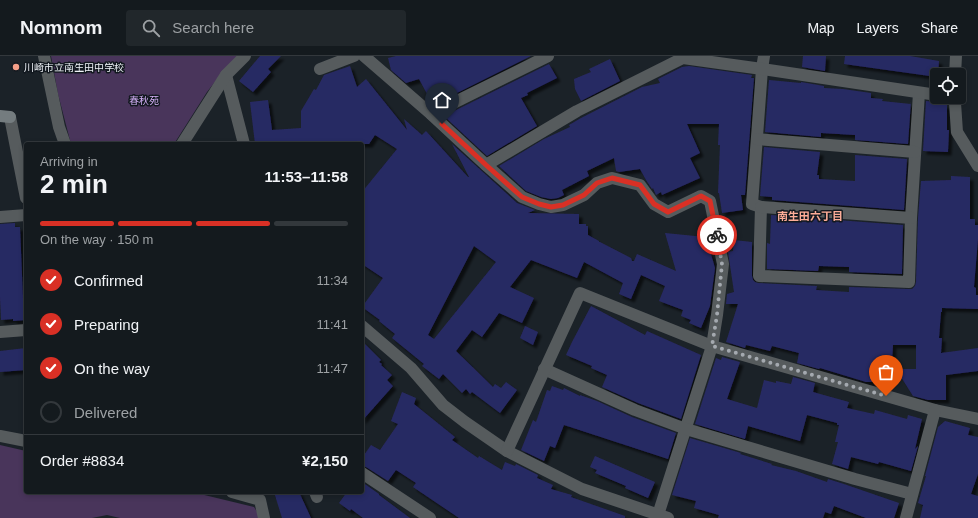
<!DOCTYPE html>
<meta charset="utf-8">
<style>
body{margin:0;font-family:Arial,"Noto Sans JP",sans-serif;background:#21272b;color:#f1f3f6;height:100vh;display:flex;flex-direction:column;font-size:15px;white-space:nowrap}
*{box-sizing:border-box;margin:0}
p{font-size:13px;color:#9da1a4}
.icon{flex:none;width:22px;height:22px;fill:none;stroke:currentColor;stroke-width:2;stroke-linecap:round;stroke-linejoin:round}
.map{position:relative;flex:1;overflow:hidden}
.details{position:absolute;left:24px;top:86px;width:340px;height:352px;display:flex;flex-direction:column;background:#141a1e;border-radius:4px;box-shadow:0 2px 6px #0003,0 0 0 1px #33383c}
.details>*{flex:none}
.tools{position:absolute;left:930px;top:12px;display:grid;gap:8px}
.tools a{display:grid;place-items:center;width:36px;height:36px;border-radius:4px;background:#141a1e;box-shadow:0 2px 6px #0003,0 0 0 1px #33383c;font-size:20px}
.pin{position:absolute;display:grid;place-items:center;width:34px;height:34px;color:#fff;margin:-41px -17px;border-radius:50% 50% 50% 0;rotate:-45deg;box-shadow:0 0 4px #0007}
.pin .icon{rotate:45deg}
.courier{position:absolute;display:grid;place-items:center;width:40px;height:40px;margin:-20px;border:3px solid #d93025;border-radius:50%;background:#fff;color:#222;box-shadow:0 1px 5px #0007}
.head em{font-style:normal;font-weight:600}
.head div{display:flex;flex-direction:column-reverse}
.head{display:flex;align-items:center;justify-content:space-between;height:68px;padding:0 16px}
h1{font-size:26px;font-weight:600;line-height:30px}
.bar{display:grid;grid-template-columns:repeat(4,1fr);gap:6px 4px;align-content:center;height:48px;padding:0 16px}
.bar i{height:5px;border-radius:3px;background:#33383c}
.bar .active{background:#d93025}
.bar p{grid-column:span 4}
.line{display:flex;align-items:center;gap:10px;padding:0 16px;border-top:1px solid #33383c}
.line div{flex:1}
ol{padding:0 16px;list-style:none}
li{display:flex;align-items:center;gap:12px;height:44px}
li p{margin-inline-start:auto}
li .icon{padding:4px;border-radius:50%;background:#d93025;color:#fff;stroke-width:4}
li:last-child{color:#9da1a4}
li i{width:22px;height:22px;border:2px solid #33383c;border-radius:50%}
header{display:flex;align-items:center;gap:24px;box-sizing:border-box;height:56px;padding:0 20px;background:#141a1e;border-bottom:1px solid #33383c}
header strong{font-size:19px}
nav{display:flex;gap:22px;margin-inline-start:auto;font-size:14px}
.search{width:280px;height:36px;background:#21272b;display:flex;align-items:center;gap:10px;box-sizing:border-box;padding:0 14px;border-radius:4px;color:#9da1a4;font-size:15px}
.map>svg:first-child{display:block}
.green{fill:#49355b}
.building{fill:#282964;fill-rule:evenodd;filter:url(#shadow)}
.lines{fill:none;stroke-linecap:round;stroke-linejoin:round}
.street{stroke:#565b5d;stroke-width:12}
.secondary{stroke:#747c7f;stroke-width:12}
.done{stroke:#a4a9af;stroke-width:4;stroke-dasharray:0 7.2}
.route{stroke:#d93025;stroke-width:5}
.poi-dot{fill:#f49e88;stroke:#12181f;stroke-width:1.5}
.labels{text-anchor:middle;stroke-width:3;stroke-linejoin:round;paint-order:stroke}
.poi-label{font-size:10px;fill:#eef2f7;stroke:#12181f;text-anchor:start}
.park-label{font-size:10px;fill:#d4b0f7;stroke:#12181f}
.neighbourhood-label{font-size:11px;font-weight:bold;fill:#fdad98;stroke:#12181f}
</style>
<header>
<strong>Nomnom</strong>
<div class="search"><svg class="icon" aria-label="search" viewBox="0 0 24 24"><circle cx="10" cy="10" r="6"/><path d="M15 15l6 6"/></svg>Search here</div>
<nav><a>Map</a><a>Layers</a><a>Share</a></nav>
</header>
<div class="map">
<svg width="978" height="462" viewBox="0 0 978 462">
<defs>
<filter id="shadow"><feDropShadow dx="3.5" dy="3.5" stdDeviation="1" flood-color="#0009"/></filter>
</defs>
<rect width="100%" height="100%" fill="#1b2228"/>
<g class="green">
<polygon points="51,0 238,0 225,13 207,36 174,88 71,88 58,38"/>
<polygon points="0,389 26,395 26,436 192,436 254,451 261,462 120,462 107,459 92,462 0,462"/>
</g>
<g class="building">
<polygon points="260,0 281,0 268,13 271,16 253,36 239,25"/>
<polygon points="396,0 531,0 433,49 419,23 406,27 391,14 388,2"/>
<polygon points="803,0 826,0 825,15 802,11"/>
<polygon points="845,0 910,0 939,5 938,19 937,19 937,21 844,8"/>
<polygon points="610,3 620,25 581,45 575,33 574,23 591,16 589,13"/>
<polygon points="549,8 557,22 527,37 528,39 521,42 537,70 487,100 444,60"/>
<path d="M350,10L357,31L366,23L407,74L404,63L422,79L426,75L468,121H469L452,88L517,147L535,154L528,157L579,158V168H586V170H588V179L599,185V186H600L631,202L632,205H634L637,198L676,215L665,177L705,181L709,198H711L715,212L710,250L701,272L689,267L691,264L681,260L683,254L659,245L665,230L641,219L631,243L619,238L623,227L584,206L577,222L531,204L510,231L534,242L522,267L499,257L482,281L472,274L456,295L493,331L495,328L501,332L506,326L517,334L500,357L472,336L470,338L466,333L462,337L443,318L439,323L422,310L424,308L392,282L395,278L379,265L380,264L362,251L383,222L362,208V136L397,93L375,79L369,88H255L250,46L268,44L272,74L301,72V55L314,33L316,34L324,19ZM474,190L496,206L434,283L428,279Z"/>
<polygon points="689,10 752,19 751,22 754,22 745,139 741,139 743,154 722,157 719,137 718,137 720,89 718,89 719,68 687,68 700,97 690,102 700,122 662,139 661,136 656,139 653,132 652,133 646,124 640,113 619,116 616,115 614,102 587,115 589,120 562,134 564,139 558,142 551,143 541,141 526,135 499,110 544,83 570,71 569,69 581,62 642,31 660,27 658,23 682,11"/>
<polygon points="769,24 801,27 801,26 824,30 824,32 843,33 871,37 871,42 883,43 882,45 911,48 911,45 908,88 855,84 855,79 821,77 821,81 765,76"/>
<polygon points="926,45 937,46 937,48 947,49 947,74 949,74 948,96 923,95"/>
<polygon points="764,91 820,96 817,119 819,119 819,123 855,125 855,99 907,103 904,154 772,144 772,141 760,140"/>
<polygon points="951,120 970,121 970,163 975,163 975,169 978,169 978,183 974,231 976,232 976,239 978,239 978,253 942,252 942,256 941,256 939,282 942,282 941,297 978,292 978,315 946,319 946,344 928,344 913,340 896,313 916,313 916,289 893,289 892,306 889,301 889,326 866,326 820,312 819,313 797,307 799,297 772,290 770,295 746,289 745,292 726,286 738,248 726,248 727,238 734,236 728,196 733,195 734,184 752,186 752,220 753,224 755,226 758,227 817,230 816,234 849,236 849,231 909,233 912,233 915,230 916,226 918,162 921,125 951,124"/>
<polygon points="771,159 903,169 902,218 849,216 849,211 819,210 818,215 767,213 767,187 770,188"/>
<polygon points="15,167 15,171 20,171 23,242 26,242 26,264 13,265 13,263 1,264 0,241 0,168"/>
<polygon points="591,250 645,279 647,275 701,299 681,363 638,347 602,331 607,319 591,312 592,310 566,299 572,286"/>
<polygon points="525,270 538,276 533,289 520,282"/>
<polygon points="362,285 381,304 379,306 382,308 381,309 392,319 387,324 393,330 362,365"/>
<polygon points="26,292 26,314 0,316 0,295"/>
<polygon points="722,301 740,306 727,343 757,352 764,324 776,327 776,325 791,328 793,321 815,327 813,336 849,346 847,352 874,358 875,354 907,363 908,359 922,363 915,393 918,390 911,415 879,406 878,408 851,401 848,413 832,408 838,386 835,386 839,369 837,369 837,367 807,359 800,385 748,370 745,383 695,368 716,302 721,304"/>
<polygon points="552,330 563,334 564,332 580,340 580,339 597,345 632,361 676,377 668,403 564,369 555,392 550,390 544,405 521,394 533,364 536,366 547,334 550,335"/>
<polygon points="402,336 416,342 414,348 455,381 452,384 478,402 479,400 502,414 505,406 515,410 516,408 538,419 537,422 553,429 551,433 572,439 571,441 625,460 625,462 459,462 413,431 416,427 396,414 388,425 366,411 362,410 362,402 371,389 380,394 398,368 391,365"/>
<polygon points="945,365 970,372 968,379 978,381 978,418 971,438 978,440 978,462 920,462 923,449 918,447 926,420 925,420 938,371"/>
<polygon points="690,382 741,397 740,398 772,408 771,409 796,415 827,426 828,423 844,428 899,447 894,462 866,462 834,450 831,458 825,456 823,462 718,462 719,459 694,452 696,445 672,439"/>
<polygon points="595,400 655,426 648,442 625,432 626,430 595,417 597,414 590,411"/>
<polygon points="362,426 379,438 379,439 410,462 363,462 351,453 350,455 339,447 347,436 362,436"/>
<polygon points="274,436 299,436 311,462 282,462"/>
</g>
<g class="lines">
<g class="street">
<polyline points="44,0 59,71 65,88"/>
<polyline points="364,0 431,58 486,109 522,141 539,148 551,151 563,149 584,139 597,127 612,122 640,129 654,148 668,156 701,140 710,145 723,208 717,259 712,290 657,462"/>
<polyline points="764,0 762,13 752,148 761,151 759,220 909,226 911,162 919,37"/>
<polyline points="320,13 354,0"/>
<polyline points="226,19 244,88"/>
<polyline points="955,19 956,0"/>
<polyline points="953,41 955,47 957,76 978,110"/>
<polyline points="431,58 548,0"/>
<polyline points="10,61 26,142"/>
<polyline points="757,83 915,96"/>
<polyline points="182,88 226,19 245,0"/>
<polyline points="486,109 577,55 683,2 762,13 937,39"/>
<polyline points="761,151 911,162"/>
<polyline points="0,161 26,159"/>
<polyline points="362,270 411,312 443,349 465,366 507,395 582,433 668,462"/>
<polyline points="0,276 26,274"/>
<polyline points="544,313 635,354 686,373 855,423 912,438"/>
<polyline points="0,380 26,385"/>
<polyline points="507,395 580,237 712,290 935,354 978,363"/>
<polyline points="362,417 430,462"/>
<polyline points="232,436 260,444 264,462"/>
<polyline points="315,436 317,441"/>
<polyline points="906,462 935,354"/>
</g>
<polyline class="secondary" points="0,60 10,61"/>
</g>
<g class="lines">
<polyline class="done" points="717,179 722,208 717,259 712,290 886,340"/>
<polyline class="route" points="442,68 486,109 522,141 539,148 551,151 563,149 584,139 597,127 612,122 640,129 654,148 668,156 701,140 710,145 717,179"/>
</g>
<circle class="poi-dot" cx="16" cy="11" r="4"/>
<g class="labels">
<g class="poi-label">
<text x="24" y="15">川崎市立南生田中学校</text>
</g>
<g class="park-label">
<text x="144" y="48">春秋苑</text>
</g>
<g class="neighbourhood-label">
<text x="810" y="164">南生田六丁目</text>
</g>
</g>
</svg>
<div class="tools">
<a><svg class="icon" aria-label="locate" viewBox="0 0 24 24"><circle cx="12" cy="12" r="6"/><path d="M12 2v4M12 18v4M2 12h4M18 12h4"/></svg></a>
</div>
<div class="pin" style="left:886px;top:340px;background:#ea580c"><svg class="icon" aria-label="bag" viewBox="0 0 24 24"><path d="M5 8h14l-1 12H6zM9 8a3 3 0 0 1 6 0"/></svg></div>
<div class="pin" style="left:442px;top:68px;background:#1f2937"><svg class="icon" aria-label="home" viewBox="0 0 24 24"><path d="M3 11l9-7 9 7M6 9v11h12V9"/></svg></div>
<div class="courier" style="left:717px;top:179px"><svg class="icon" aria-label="bike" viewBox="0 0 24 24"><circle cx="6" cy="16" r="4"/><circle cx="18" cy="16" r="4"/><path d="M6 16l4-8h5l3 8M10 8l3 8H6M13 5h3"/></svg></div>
<section class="details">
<div class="head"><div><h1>2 min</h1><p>Arriving in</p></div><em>11:53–11:58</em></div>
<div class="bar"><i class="active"></i><i class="active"></i><i class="active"></i><i></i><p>On the way · 150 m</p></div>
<ol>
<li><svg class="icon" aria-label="check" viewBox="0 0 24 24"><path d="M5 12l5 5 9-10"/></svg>Confirmed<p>11:34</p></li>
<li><svg class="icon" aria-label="check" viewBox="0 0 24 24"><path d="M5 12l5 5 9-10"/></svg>Preparing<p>11:41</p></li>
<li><svg class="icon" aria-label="check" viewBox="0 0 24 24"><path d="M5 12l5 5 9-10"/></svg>On the way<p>11:47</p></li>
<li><i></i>Delivered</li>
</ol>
<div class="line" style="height:52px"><div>Order #8834</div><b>¥2,150</b></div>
</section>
</div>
